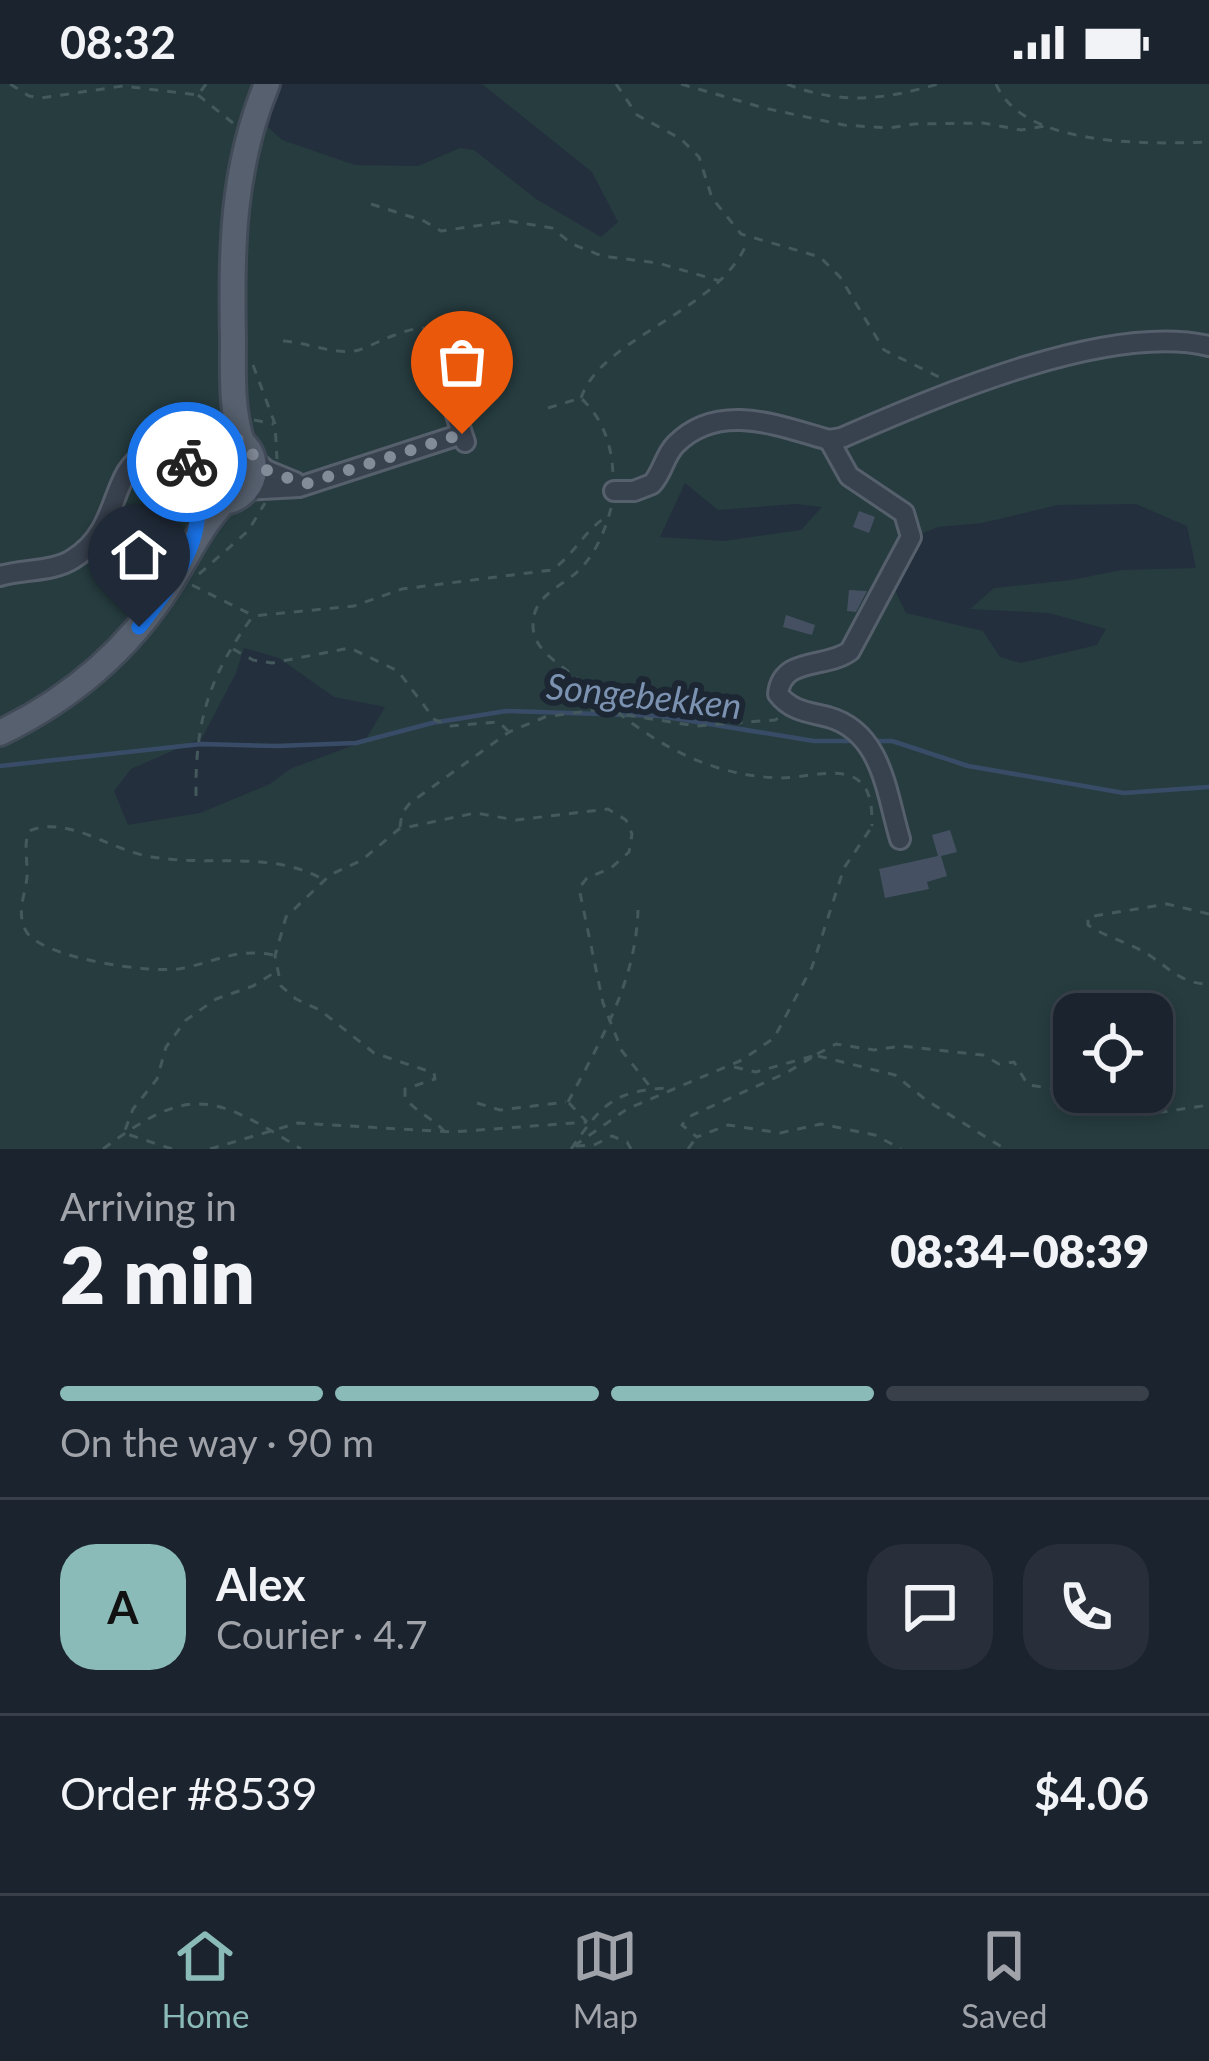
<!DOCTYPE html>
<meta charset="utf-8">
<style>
body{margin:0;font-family:Lato,sans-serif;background:#282f3a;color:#f1f3f6;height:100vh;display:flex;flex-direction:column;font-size:45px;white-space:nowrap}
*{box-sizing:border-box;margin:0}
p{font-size:39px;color:#a0a4aa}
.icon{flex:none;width:66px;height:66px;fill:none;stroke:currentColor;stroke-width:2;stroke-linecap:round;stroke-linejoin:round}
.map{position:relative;height:1065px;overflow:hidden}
.drawer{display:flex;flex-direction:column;background:#1b232e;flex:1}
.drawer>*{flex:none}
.fabs{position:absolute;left:1053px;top:909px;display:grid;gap:24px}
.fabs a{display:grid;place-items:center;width:120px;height:120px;border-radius:24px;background:#1b232e;box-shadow:0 6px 18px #0003,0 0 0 3px #39404a;font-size:60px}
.pin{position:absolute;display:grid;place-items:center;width:102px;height:102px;color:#fff;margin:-123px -51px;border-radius:50% 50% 50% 0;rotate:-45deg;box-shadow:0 0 12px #0007}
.pin .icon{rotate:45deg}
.courier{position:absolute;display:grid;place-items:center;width:120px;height:120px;margin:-60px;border:9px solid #1a73e8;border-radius:50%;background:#fff;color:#222;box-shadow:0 3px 15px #0007}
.headline em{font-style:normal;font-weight:800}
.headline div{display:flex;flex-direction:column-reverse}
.headline{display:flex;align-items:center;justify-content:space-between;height:204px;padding:0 60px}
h1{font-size:78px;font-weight:800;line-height:90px}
.bar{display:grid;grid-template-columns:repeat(4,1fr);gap:18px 12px;align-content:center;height:144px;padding:0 60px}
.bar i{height:15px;border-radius:9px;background:#39404a}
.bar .current{background:#8bbbb9}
.bar p{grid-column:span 4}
.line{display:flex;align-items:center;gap:30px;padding:0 60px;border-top:3px solid #39404a}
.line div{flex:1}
.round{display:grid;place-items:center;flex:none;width:126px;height:126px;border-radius:36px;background:#282f3a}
.status{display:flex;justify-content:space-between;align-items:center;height:84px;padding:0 60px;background:#1b232e;direction:ltr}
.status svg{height:33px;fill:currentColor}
.tabs{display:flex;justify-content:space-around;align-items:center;height:168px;border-top:3px solid #39404a;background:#1b232e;font-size:33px;color:#a0a4aa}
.tabs a{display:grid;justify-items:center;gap:6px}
.tabs .current{color:#8bbbb9}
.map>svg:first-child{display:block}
.green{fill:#263c3f;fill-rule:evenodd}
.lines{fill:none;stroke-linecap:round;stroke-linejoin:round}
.stream{stroke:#394c67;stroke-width:4.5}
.building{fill:#455162}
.minor-casing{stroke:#565f6c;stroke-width:24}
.major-casing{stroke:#414a57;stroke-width:30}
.path{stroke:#44595c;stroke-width:3;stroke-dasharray:9 9;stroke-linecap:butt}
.minor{stroke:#38414e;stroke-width:18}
.major{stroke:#56606e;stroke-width:24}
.done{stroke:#828b98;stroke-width:12;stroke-dasharray:0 21.6}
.route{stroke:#1a73e8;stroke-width:15}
.labels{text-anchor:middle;stroke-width:12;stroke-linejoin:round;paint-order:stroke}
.water-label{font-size:36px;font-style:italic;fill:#7c92b1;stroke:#1d2633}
</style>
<div class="status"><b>08:32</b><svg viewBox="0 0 49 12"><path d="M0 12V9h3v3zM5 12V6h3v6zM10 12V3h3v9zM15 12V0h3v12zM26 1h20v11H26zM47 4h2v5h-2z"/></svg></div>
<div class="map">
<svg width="1209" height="1065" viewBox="0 0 1209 1065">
<rect width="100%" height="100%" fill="#242f3e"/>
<path class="green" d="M0,0H276L257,33L282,56L355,81L418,82L460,64L474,66L536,115L601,153L618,138L592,88L482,0H1209V1065H0ZM685,399L718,426L796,420L822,423L801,446L724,457L660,453ZM1136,420L1187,442L1196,484L1122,486L1071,496L994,504L970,525L1049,529L1106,545L1097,561L1021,579L1000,573L983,547L906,529L893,502L911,454L938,443L982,439L1058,421ZM244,564L279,574L334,613L385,623L365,657L290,685L270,700L200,729L128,741L114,707L131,685L202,654L236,589ZM1074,930H1152V1008H1074Z"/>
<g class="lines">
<g class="stream">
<polyline points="875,657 892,657 968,682 1124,709 1209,703"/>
<polyline points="0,682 201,660 277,662 356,659 432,639 506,627 660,632 814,657 857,657"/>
</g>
</g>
<g class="building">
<polygon points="859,427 875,433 869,449 853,443"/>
<polygon points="849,506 867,507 856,528 847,527"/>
<polygon points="786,531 815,541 812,551 783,543"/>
<polygon points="950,746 957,768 941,772 947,792 927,798 929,805 885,814 879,785 938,772 932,751"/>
</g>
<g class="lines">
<defs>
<g id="minor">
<polyline points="454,325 465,358"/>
<path d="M829,356L849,392L904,429L911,453L850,567C826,585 782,572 778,610C791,627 808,628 828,633C882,648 886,708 900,755"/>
<polyline points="157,372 177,380 188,393"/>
<polyline points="253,375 266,386 295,398"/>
<polyline points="246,406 299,403 462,350"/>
<path d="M614,407H634L652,400C663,388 664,372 676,360C719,317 779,342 829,356L841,354C936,313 1107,238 1209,262"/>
<path d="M0,492C23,485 53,488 73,475C122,445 109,386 147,370C160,364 179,367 193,363"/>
</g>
<g id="major">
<circle cx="220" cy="384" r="34"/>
<path d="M242,358C231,325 233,290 233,256C231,167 232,84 267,0"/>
<path d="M0,649C68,616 127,567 168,503C187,474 200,442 225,417"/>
</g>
</defs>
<use href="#minor" class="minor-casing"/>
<use href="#major" class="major-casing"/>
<g class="path">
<polyline points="10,0 29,12 41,14 123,2 198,11 206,0"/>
<polyline points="616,0 637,31 681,55 699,73 712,114 741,150 820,173 840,193 884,266 943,295"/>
<polyline points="681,0 764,24 844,41 889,44 914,40 983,39 1021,46 1045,42"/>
<path d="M787,0C840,21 884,16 938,0"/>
<path d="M996,0C1023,64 1151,60 1209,58"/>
<polyline points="198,11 233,39"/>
<polyline points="371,120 424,137 441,147 509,137 552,144 572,160 602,172 658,179 720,197"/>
<path d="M283,257C306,258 336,272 359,266C371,262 383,255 395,251C454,228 449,267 462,311"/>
<polyline points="253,281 275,340 277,375"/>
<path d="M581,314C602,252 722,227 748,156"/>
<path d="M548,324L581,314C603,335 612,361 613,391"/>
<polyline points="254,336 274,340"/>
<polyline points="189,346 206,330 215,329"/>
<path d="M611,424C606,444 597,466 583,482C565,503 532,509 533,542C533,567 562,581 579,596C639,649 696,691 780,694C802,694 833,684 853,693C872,702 872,725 872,742"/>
<polyline points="199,490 248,447 265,419"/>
<polyline points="192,501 252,531"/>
<polyline points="233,565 253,576 272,579 350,564 398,587 435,636 451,642 499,638 508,647"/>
<path d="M196,712C195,637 209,592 253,532L354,522L402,505L552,486C574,471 584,447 606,433"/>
<polyline points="400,743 402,729 410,719 509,648 545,633 595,626 696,642 775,636 782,632"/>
<path d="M1209,830L1167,820L1088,833V841C1107,854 1131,859 1149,871C1170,885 1182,900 1209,900"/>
<path d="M273,871C238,864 217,877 184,884C154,891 40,874 26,847C16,828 25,812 27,793C28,777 23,762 29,747C67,731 109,765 147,772C206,784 271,765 324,796"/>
<polyline points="817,970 836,960 874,966 901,962 983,971 999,980 1014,978 1028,1001 1074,1007"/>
<polyline points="818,972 895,991 926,1016 1005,1065"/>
<polyline points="734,983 756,988 816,971 786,989 688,1033 682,1041 697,1053 728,1041 780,1049 821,1040 875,1051 901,1065"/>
<polyline points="1078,1008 1101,1013 1105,1021 1120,1029 1139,1022 1162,1028 1209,1021"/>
<path d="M568,1018C601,956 636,897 638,826"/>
<polyline points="477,1019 500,1026 566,1018"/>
<polyline points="569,1019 587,1038"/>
<path d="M445,1048C433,1034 417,1029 405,1014V1005L435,995L434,989L374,969L320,926L296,915L281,902L275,872L286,833L330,791L362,776L399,745L475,729L516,736L608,725L626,736L632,750L629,768L611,784L587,794L579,804L603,919L622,967L652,1005"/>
<polyline points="574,1062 627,1025 742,976 774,954 812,883 844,784 873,741"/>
<polyline points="576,1062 594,1061 612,1052 627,1058 631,1065"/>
<path d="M103,1065C190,1000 213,1010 301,1065"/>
<polyline points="172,1065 124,1049 133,1025 157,995 166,963 186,936 216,915 253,902 274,889"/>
<polyline points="210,1065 298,1039 452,1048 587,1038"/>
<path d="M571,1065C601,1022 612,1006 670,1004"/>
<polyline points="688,1065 696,1054"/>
</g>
<use href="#minor" class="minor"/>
<use href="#major" class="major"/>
</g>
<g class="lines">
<polyline class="done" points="187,378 194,363 204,354 230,351 242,358 266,386 305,400 462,350"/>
<path class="route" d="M139,543C167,507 204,462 197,414C195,400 187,393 187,378"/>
</g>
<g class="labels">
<g class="water-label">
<text transform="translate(644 612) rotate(6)" y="13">Songebekken</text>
</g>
</g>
</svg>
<div class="fabs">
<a><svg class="icon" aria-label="locate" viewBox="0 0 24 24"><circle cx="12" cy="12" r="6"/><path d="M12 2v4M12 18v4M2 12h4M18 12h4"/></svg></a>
</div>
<div class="pin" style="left:462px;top:350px;background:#ea580c"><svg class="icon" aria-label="bag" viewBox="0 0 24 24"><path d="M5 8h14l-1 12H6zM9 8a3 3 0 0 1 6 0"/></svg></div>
<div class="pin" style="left:139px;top:543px;background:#1f2937"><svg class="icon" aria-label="home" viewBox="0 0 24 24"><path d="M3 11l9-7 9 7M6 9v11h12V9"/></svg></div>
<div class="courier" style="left:187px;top:378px"><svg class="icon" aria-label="bike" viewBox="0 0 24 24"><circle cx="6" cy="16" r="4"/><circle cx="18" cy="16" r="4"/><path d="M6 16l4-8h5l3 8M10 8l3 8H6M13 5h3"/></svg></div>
</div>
<section class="drawer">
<div class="headline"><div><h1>2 min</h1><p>Arriving in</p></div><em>08:34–08:39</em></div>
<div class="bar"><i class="current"></i><i class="current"></i><i class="current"></i><i></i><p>On the way · 90 m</p></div>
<div class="line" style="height:216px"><b class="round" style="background:#8bbbb9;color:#111">A</b><div><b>Alex</b><p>Courier · 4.7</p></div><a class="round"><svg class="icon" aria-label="chat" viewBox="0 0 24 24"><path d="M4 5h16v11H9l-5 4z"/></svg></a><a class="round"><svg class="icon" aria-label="phone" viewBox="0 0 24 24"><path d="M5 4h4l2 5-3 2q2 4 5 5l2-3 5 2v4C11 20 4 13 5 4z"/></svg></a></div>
<div class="line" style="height:156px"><div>Order #8539</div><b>$4.06</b></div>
</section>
<nav class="tabs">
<a class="current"><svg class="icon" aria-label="home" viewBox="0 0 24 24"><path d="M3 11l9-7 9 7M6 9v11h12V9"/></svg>Home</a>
<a><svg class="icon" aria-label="map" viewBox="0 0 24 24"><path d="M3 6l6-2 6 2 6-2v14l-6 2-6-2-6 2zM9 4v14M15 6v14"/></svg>Map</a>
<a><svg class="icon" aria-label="saved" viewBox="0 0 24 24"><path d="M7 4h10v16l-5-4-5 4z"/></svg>Saved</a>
</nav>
